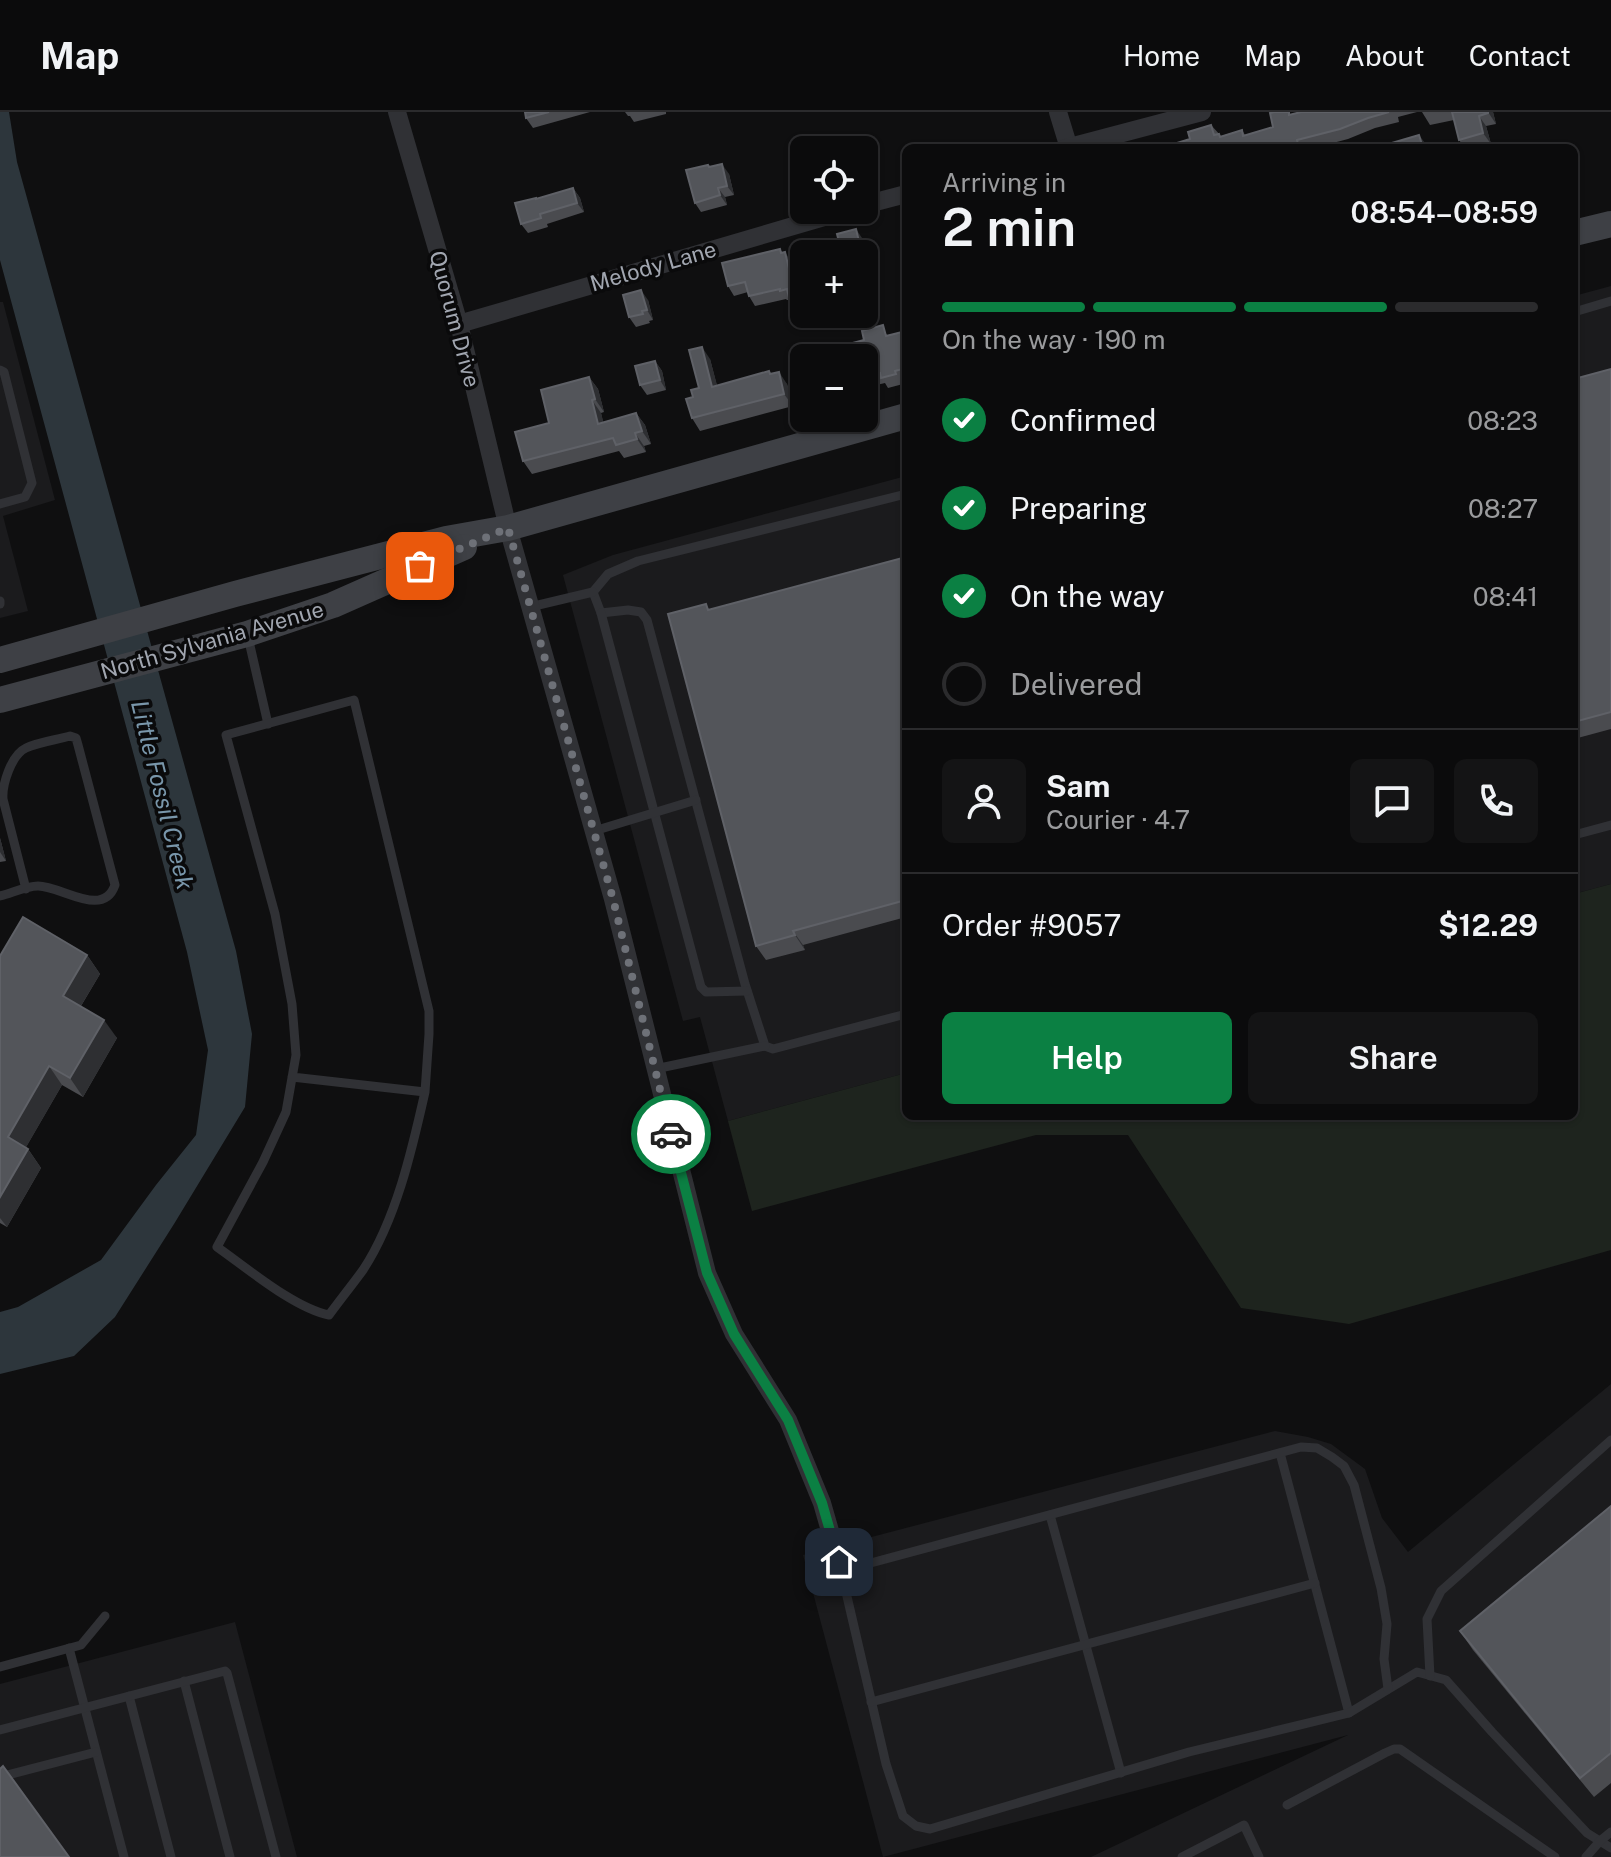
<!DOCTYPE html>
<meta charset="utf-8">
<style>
body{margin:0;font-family:"Public Sans",sans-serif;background:#141415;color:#f1f3f6;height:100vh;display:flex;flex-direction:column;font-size:30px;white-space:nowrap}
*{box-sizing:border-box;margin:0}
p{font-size:26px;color:#9a9b9d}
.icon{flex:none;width:44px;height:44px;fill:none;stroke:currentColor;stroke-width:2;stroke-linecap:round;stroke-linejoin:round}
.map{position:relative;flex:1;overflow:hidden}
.sheet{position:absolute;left:902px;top:32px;width:676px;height:976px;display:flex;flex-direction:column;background:#0b0b0c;border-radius:12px;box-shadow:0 2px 6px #0004,0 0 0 2px #2b2b2d}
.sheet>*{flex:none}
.tools{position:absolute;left:790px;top:24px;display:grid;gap:16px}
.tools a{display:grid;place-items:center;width:88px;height:88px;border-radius:12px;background:#0b0b0c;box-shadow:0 2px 6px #0004,0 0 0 2px #2b2b2d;font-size:40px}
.pin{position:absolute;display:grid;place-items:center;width:68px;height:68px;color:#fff;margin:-34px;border-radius:16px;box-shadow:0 4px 12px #0006}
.courier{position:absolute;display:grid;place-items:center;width:80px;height:80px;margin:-40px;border:6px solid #0b8043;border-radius:50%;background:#fff;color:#222;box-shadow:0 2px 10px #0007}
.head em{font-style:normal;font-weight:600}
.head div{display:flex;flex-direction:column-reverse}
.head{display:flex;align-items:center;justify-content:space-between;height:136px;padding:0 40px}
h1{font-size:52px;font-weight:600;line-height:60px}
.bar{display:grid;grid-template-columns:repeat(4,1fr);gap:12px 8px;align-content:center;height:96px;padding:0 40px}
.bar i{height:10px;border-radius:6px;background:#2b2b2d}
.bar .active{background:#0b8043}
.bar p{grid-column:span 4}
.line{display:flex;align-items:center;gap:20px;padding:0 40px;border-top:2px solid #2b2b2d}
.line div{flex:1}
.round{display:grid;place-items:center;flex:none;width:84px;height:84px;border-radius:12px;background:#141415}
ol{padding:0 40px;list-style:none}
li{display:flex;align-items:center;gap:24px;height:88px}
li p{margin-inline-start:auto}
li .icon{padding:8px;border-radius:50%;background:#0b8043;color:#fff;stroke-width:4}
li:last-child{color:#9a9b9d}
li i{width:44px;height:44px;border:4px solid #2b2b2d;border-radius:50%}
.primary-button{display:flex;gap:16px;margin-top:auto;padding:16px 40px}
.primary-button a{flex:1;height:92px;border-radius:12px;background:#0b8043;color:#fff;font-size:32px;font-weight:600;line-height:92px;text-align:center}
.primary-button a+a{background:#141415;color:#f1f3f6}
header{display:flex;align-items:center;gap:48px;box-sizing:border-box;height:112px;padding:0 40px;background:#0b0b0c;border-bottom:2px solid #2b2b2d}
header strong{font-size:38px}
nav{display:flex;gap:44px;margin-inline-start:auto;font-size:28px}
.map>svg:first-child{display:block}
.built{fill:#1b1b1d}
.green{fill:#1e241e}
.water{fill:#2d363c}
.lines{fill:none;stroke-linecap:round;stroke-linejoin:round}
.lane{stroke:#303135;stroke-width:9}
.street{stroke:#303135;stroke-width:18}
.secondary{stroke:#3e4045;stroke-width:26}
.wall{fill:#4a4b4f}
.shaded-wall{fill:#2e2f32}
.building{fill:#53555a;stroke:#5f6167;stroke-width:2}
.done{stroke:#6e7178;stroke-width:8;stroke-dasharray:0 14.4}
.route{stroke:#0b8043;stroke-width:10}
.labels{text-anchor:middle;stroke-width:7;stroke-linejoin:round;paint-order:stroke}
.street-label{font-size:22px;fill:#a1a6b0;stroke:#0a0a0b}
.water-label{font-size:24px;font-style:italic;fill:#7996aa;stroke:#0a0a0b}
</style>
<header>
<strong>Map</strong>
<nav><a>Home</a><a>Map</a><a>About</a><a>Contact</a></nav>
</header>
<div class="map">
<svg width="1611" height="1745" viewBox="0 0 1611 1745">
<rect width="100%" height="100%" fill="#0f0f10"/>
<g class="built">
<polygon points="1611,174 1611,772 1574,782 1574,184"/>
<polygon points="0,190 3,190 55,388 3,404 28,499 0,506"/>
<polygon points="906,364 906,961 728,1009 700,905 683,909 563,463 613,443"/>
<polygon points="1611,1272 1611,1745 1091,1745 1348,1623 883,1745 803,1443 1275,1319 1308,1325 1331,1332 1365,1357 1382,1406 1408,1440"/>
<polygon points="235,1510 297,1745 0,1745 0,1572"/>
</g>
<polygon class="green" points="1611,772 1611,1138 1349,1212 1241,1196 1128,1023 1036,1023 752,1099 728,1009 906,961 906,1004 1574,1004 1574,782"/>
<polygon class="water" points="0,0 9,0 17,50 236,839 252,922 245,995 174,1112 115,1205 74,1244 0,1262 0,1200 18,1195 101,1148 156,1073 196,1023 208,938 187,840 0,148"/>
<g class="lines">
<g class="lane">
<polyline points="1574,200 1611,189"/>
<polyline points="0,258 4,260 32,371 25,385 0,392"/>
<polyline points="906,382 638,449 608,462 593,480 601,501 628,498 641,500 647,508 745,872 765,934 773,937 906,902"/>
<polyline points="0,489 0,492"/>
<polyline points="530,495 593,480"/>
<polyline points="601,501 701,875 706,880 747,879"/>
<polyline points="248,525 268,612"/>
<polyline points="594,719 696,688"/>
<polyline points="1574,723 1611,713"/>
<path d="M0,784C12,781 26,774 38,774C62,774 103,807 115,773L78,633L76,626L70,624C56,628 39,630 26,636C11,643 2,673 3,687L26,777"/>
<polyline points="655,957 765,934"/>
<path d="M292,965L425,980L429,922V899L354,588L226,623L275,802L292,892L296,943L286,1000L263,1050L217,1135C247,1156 294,1196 329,1203C340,1188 352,1173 363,1158C396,1108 412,1038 425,980"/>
<polyline points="1280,1341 1349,1601"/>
<polyline points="1050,1403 1121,1661"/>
<polyline points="839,1450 886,1652 903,1704 916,1714 930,1717 1189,1640 1349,1601 1417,1560 1446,1568 1492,1620 1587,1721 1611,1736"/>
<polyline points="841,1459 1301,1335 1317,1336 1332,1345 1344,1354 1354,1373 1381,1476 1387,1512 1384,1547 1388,1577"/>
<polyline points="69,1536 124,1745"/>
<polyline points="0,1555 81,1533 105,1504"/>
<polyline points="1430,1564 1427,1507 1441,1479 1611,1328"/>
<polyline points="184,1569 230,1745"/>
<polyline points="129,1584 171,1745"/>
<polyline points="871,1590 1315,1471"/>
<polyline points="0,1618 225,1559 227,1561 276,1745"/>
<polyline points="0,1665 96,1640"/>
<polyline points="1287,1693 1385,1641 1394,1637 1400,1637 1555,1745"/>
<polyline points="1182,1745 1244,1713 1259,1745"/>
<polyline points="1586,1745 1600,1729 1611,1720"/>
</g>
<g class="street">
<polyline points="397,0 459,212 508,416 613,787 707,1161 734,1222 788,1308 822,1391 839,1450"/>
<polyline points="1058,0 1069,36"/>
<polyline points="1066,36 1202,0"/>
<polyline points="864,93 906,82"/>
<polyline points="459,212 848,98"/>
</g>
<g class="secondary">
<polyline points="1574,121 1611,112"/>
<polyline points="0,548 235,482 446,427 508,416 906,304"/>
<polyline points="0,588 247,522 333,493 464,435"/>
</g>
</g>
<g class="wall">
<polygon points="525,0 590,0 533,16 526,6"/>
<polygon points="625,0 666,0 666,2 634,10 630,4 628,4"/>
<polygon points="1301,0 1417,0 1398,5 1399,10 1375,16 1348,27 1314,36 1167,36 1190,27 1211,13 1221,24 1242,18 1245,23 1273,15 1292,3"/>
<polygon points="1422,0 1493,0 1496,12 1486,14 1491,32 1475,36 1465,36 1459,28 1454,8 1430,13"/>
<polygon points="708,53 710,55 729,62 734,83 725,85 727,93 701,100 695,91"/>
<polygon points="573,76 580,86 584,100 547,112 548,115 528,121 521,112 537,87"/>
<polygon points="862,126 874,170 864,173 864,142"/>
<polygon points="782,140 791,149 793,156 803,165 804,194 796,196 790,188 787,188 786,187 755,194 749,184 748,180 734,184 728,174"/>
<polygon points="648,188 653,208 649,209 650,211 636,215 629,205"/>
<polygon points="906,219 906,267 902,268 903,272 888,276 885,271 864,276 864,246 890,223"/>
<polygon points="710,247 717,274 769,259 771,262 787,272 793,294 700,319 692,306 693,285 699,276"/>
<polygon points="655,249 662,259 666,278 647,283 640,273"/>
<polygon points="1611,257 1611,617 1574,627 1574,267"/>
<polygon points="589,265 598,277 604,300 601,301 603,310 636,301 645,313 651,332 644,334 646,340 624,346 619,339 532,362 523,349 549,311"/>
<polygon points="906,445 906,805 803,833 805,838 766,848 756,834 710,498"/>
<polygon points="0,726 6,749 0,750"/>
<polygon points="87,843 100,862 81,894 117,926 83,985 62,973 26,1035 28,1037 41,1056 7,1115 0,1111 0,844"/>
<polygon points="1611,1394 1611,1671 1594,1685 1473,1538 1460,1519"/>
</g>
<g class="shaded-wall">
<polygon points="1488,0 1493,0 1496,12"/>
<polygon points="1479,4 1486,14 1491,32 1483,21"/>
<polygon points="1419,23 1425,31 1426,36 1423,36"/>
<polygon points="722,52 729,62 734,83 727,74"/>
<polygon points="573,76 580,86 584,100 577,91"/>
<polygon points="718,76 725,85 727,93 720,83"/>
<polygon points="856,117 862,126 874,170 867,161 864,148 864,142 862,142"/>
<polygon points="780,137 786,146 785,140 791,149 796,167 789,157"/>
<polygon points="796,155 803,165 804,183"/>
<polygon points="641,178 648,188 653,208 647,198"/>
<polygon points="702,235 710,247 721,288 712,275"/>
<polygon points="655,249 662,259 666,278 660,268"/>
<polygon points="779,260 787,272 793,294 784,282"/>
<polygon points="589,265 598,277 604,300 595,287"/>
<polygon points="592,288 601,301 607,324 598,312"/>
<polygon points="636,301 645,313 651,332 642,319"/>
<polygon points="635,321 644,334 646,340 637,327"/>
<polygon points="0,726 6,749 0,740"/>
<polygon points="793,819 803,833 805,838 795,823"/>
<polygon points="87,843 100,862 76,902 63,884"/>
<polygon points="104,908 117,926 83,985 70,966"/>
<polygon points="49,954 62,973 21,1044 8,1025"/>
<polygon points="28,1037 41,1056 7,1115 0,1106 0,1085"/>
</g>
<g class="building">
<polygon points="525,0 549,0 526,6"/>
<polygon points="1274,0 1289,0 1289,3 1301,0 1389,0 1368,6 1340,17 1297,28 1299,36 1167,36 1171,35 1170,33 1190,27 1188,20 1211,13 1214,23 1219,22 1220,25 1242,18 1243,24 1273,15 1270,1"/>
<polygon points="1452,0 1488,0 1488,1 1479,4 1483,21 1459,28"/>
<polygon points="1419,23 1423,36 1394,36 1392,31"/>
<polygon points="722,52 727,74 718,76 720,83 695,91 686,58 708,53 709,55"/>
<polygon points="573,76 577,91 540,102 541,106 521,112 515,91 536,86 536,87"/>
<polygon points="856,117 862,142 842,142 837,122"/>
<polygon points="780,137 781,141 785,140 789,157 796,155 804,182 789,186 787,177 780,179 780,177 749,184 745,170 728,174 722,151"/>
<polygon points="864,148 867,161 864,162"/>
<polygon points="641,178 647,198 642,199 643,202 629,205 623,183"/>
<polygon points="883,213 886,224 906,219 906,256 895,259 896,262 881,266 880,261 864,265 864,246 832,246 830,237 864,228 862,219"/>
<polygon points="702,235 712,275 769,259 770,262 779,260 784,282 692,306 686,287 693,285 691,278 699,276 689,238"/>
<polygon points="655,249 660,268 640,273 635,254"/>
<polygon points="1611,257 1611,600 1574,610 1574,267"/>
<polygon points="589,265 595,287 592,288 598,312 636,301 642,319 635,321 637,327 616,333 613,326 523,349 515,320 549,311 541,278"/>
<polygon points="906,445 906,788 793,819 795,823 756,834 668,502 706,492 708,498"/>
<polygon points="23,805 87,843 63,884 104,908 70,966 49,954 8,1025 28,1037 0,1085 0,844"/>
<polygon points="1611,1394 1611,1641 1580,1666 1460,1519"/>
<polygon points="3,1654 69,1745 0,1745 0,1657"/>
</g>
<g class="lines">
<polyline class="done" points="420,454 508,416 613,787 671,1022"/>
<polyline class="route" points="671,1022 707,1161 734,1222 788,1308 822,1391 839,1450"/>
</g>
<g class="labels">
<g class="street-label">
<text transform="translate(653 154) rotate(-16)" y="8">Melody Lane</text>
<text transform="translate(455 207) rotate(75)" y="8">Quorum Drive</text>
<text transform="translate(212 528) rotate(-16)" y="8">North Sylvania Avenue</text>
</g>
<g class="water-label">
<text transform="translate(162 683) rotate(76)" y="8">Little Fossil Creek</text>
</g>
</g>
</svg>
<div class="tools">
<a><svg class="icon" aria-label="locate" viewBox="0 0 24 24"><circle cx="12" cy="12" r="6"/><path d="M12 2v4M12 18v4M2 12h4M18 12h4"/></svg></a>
<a>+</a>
<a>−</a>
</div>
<div class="pin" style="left:420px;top:454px;background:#ea580c"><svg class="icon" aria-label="bag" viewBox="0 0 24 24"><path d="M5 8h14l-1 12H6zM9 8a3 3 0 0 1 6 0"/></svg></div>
<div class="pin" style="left:839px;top:1450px;background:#1f2937"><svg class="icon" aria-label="home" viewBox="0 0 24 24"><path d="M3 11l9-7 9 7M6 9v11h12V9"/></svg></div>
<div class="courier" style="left:671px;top:1022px"><svg class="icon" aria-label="car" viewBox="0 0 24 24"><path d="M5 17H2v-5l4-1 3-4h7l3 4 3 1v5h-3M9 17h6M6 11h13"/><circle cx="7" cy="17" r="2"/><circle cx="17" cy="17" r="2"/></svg></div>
<section class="sheet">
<div class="head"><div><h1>2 min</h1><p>Arriving in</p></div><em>08:54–08:59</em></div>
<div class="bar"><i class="active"></i><i class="active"></i><i class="active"></i><i></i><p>On the way · 190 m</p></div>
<ol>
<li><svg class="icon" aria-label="check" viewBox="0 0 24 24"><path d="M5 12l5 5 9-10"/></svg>Confirmed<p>08:23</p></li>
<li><svg class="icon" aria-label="check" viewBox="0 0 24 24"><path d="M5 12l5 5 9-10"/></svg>Preparing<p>08:27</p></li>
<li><svg class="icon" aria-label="check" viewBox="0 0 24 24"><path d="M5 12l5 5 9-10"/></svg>On the way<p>08:41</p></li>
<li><i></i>Delivered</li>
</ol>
<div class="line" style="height:144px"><a class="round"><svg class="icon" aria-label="person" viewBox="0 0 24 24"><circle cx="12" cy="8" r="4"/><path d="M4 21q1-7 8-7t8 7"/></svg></a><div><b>Sam</b><p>Courier · 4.7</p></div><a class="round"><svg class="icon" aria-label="chat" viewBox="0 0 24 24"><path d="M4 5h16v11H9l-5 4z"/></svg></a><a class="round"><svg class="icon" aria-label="phone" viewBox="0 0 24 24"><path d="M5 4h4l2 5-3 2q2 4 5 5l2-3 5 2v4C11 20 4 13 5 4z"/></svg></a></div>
<div class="line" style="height:104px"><div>Order #9057</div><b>$12.29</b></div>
<div class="primary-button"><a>Help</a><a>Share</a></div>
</section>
</div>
